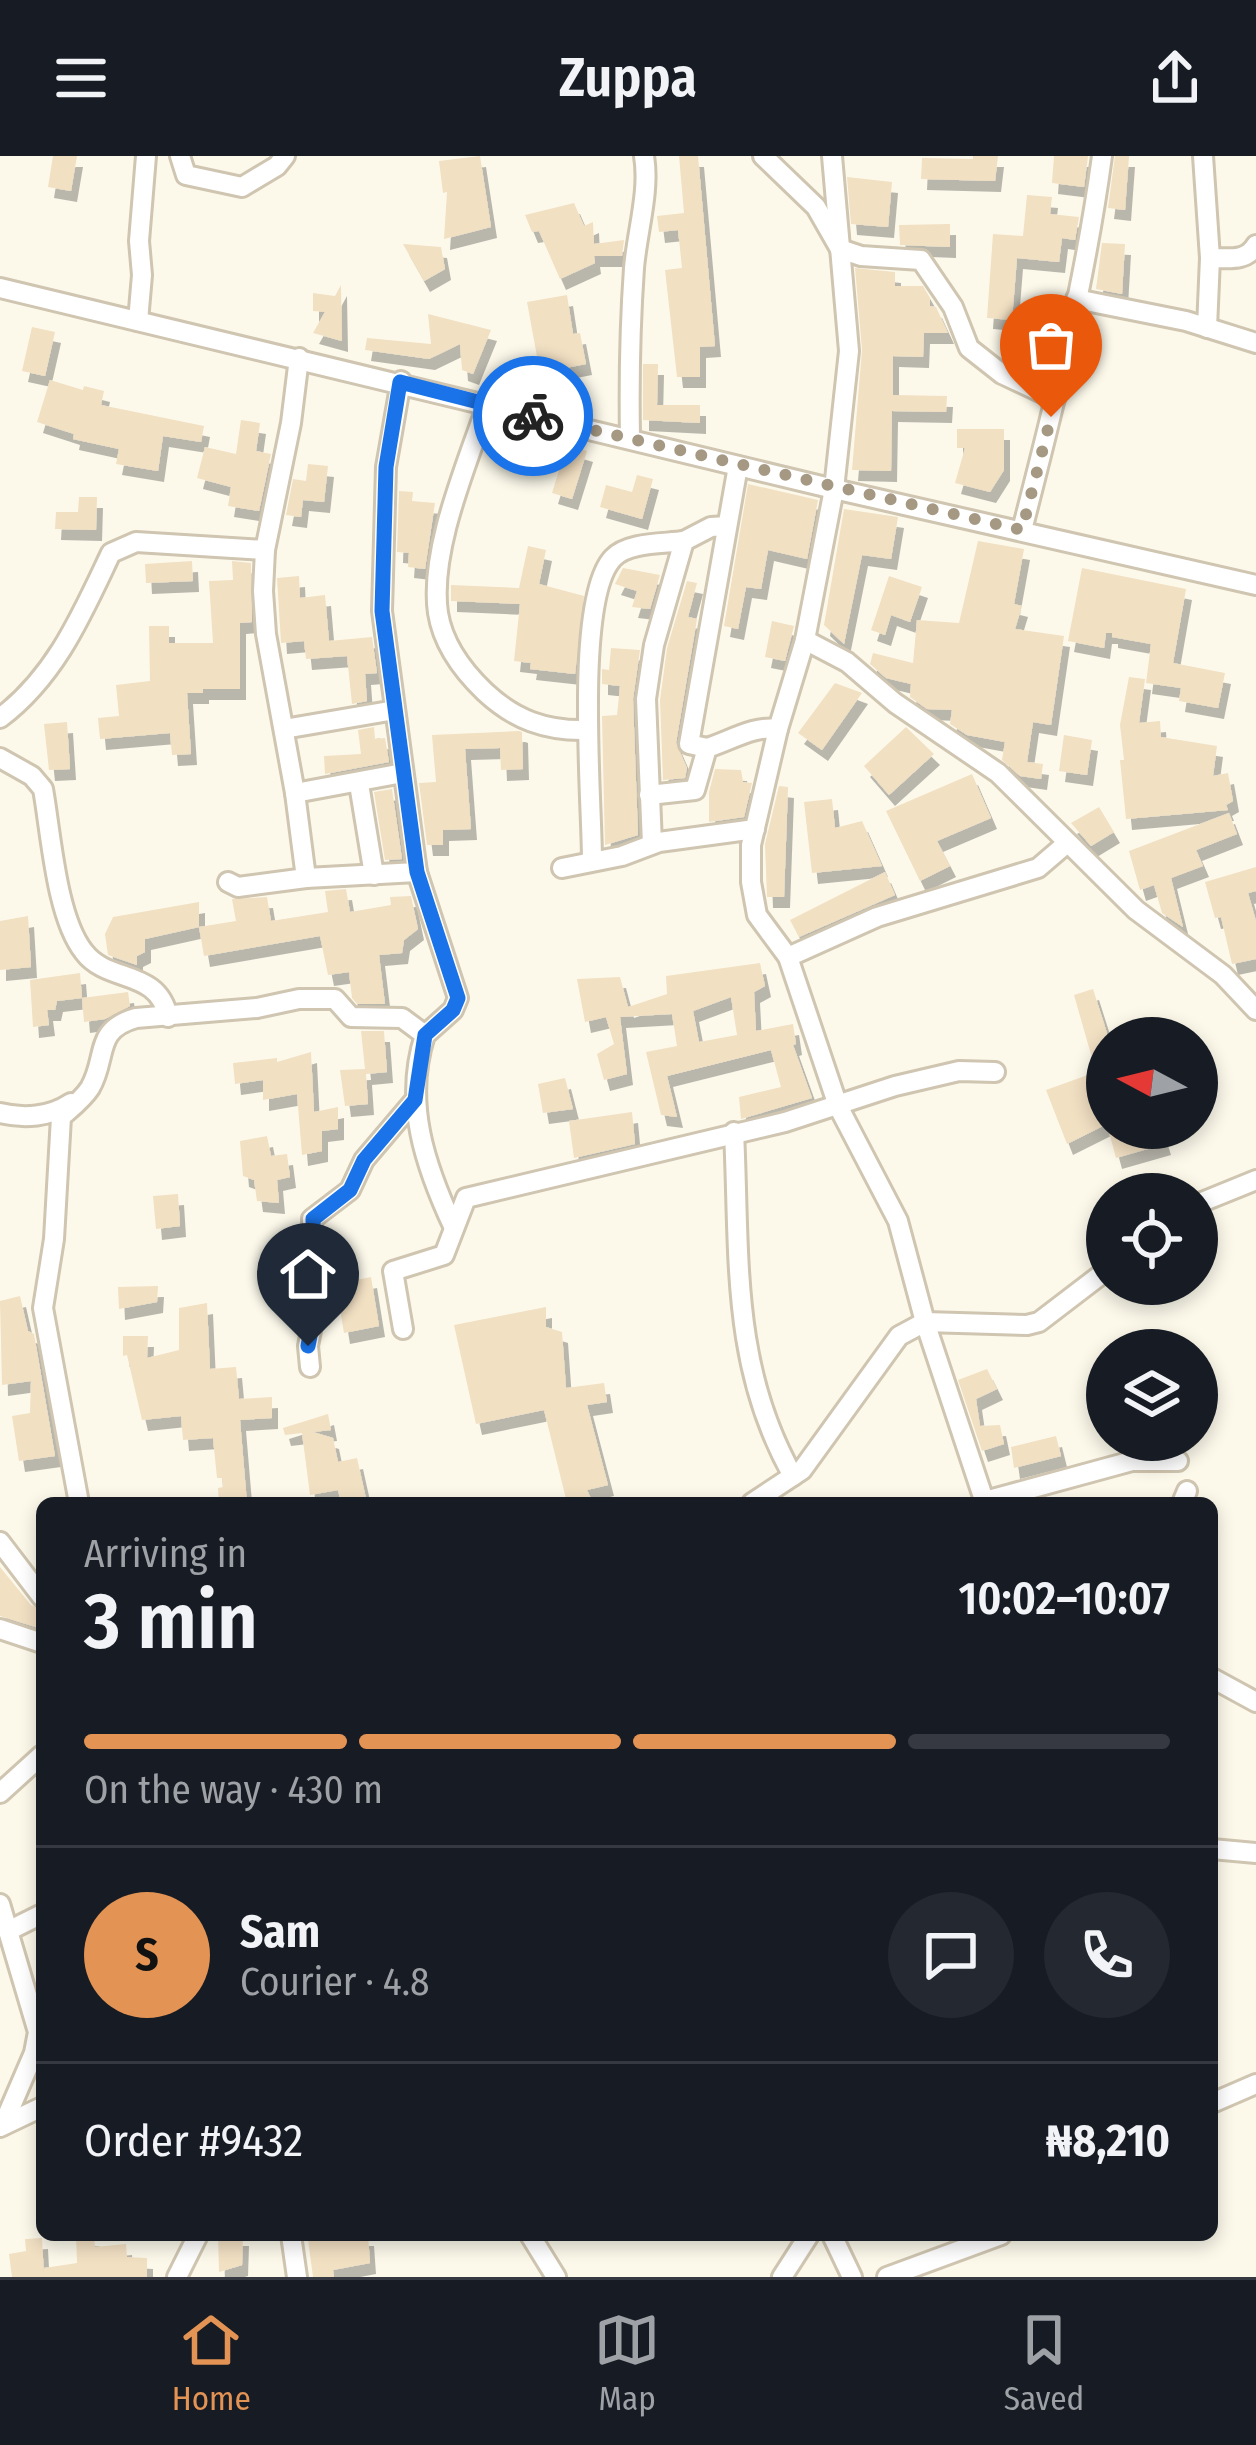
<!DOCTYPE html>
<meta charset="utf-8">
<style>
body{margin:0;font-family:"Fira Sans Condensed",sans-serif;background:#242831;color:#f1f3f6;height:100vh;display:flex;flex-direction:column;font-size:45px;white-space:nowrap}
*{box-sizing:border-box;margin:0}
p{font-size:39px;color:#9ea1a6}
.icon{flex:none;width:66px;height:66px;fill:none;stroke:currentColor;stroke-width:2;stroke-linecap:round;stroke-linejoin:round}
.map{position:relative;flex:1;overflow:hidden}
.sheet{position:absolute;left:36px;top:1341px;width:1182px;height:744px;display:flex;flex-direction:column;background:#171b24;border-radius:18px;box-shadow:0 6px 18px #0003}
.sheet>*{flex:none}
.needle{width:78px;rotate:277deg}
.buttons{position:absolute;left:1086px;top:861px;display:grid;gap:24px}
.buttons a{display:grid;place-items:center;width:132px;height:132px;border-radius:50%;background:#171b24;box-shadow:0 6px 18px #0003;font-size:60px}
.pin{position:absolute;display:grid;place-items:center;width:102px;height:102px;color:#fff;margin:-123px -51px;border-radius:50% 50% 50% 0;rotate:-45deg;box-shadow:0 0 12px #0007}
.pin .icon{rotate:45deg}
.courier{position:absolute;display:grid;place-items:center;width:120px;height:120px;margin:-60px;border:9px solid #1a73e8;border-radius:50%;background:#fff;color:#222;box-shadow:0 3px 15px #0007}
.summary em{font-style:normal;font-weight:600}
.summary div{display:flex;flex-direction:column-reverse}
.summary{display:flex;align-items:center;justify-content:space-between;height:204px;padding:0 48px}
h1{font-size:78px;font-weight:600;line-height:90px}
.bar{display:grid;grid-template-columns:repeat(4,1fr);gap:18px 12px;align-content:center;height:144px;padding:0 48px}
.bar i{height:15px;border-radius:9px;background:#363941}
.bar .active{background:#e39353}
.bar p{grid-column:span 4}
.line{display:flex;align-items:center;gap:30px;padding:0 48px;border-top:3px solid #363941}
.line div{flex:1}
.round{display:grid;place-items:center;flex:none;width:126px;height:126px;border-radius:63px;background:#242831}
header{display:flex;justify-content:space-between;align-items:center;height:156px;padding:0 48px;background:#171b24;font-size:54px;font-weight:600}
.tab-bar{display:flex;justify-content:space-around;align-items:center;height:168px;border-top:3px solid #363941;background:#171b24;font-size:33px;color:#9ea1a6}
.tab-bar a{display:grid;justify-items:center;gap:6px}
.tab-bar .active{color:#e39353}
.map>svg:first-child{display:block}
.building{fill:#f2e0c3;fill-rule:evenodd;filter:url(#shadow)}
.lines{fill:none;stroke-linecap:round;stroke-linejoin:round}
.minor-casing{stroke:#cfc5b0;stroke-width:24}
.minor{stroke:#fff;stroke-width:18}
.done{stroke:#a69984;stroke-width:12;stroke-dasharray:0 21.6}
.route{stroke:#1a73e8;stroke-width:15}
</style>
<header><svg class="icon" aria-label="menu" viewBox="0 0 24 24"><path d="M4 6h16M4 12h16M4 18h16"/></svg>Zuppa<svg class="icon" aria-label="share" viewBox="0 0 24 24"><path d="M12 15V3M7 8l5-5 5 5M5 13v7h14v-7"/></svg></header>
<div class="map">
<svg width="1256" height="2121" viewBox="0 0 1256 2121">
<defs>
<filter id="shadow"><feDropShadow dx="6" dy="11" stdDeviation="0" flood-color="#0004"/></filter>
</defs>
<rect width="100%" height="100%" fill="#fcf9eb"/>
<g class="building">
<polygon points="53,0 77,0 71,35 48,31"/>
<polygon points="480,0 491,71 444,83 447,36 443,37 439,5"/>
<polygon points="679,0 698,0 715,190 700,191 700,221 677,221 665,114 682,112 678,74 659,76 657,60 684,57"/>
<polygon points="973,0 998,0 995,25 921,23 922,2 973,3"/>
<polygon points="1054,0 1088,0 1084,31 1052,27"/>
<polygon points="1115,0 1129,0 1125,54 1108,52"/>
<polygon points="847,21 892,26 888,71 851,68"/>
<polygon points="1027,39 1052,41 1050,58 1079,61 1075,84 1062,82 1059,106 1017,102 1012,164 987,162 993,78 1023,80"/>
<polygon points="574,47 584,70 593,66 594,88 624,84 622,100 594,100 595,107 560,123 539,75 532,76 525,59"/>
<polygon points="950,68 950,91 900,89 899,69"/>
<polygon points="1102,87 1125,88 1122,138 1096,133"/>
<polygon points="403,88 441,91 445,113 424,125"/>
<polygon points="855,112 895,116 895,130 923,130 930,142 930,150 936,151 948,177 924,177 923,201 893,200 893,239 947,240 946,256 892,255 891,315 852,314 862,194"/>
<polygon points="341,129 342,185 313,177 325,156 313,155 313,137 335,140"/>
<polygon points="567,139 573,178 580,177 586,208 540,217 527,146"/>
<polygon points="428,158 491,174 473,218 462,214 460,188 429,203 365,194 367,182 431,188"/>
<polygon points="32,171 55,176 45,220 22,215"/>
<polygon points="643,208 658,208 657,249 700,249 700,267 643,264"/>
<polygon points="50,224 83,234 84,230 104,235 101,249 204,270 201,286 163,280 158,315 116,308 119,293 73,283 74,278 37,266"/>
<polygon points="241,264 260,267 256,295 271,298 259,355 228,350 231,331 197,322 205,291 236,298"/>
<polygon points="957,273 1004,273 1004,314 990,336 955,327 965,292 957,292"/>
<polygon points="567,289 587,295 572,343 552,337"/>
<polygon points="308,308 328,310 324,346 303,344 301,361 286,359 293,323 306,325"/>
<polygon points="637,319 653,323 642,363 600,351 606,329 632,336"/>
<polygon points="748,328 818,344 807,403 768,394 761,433 746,431 738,473 724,470"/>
<polygon points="399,335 413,336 412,345 435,347 425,413 408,411 409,397 397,396"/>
<polygon points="79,341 97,341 96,374 55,373 56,356 78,356"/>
<polygon points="844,353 898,361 891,403 862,399 844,488 824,469"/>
<polygon points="978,385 1024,393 1014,448 1022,450 1015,473 1064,480 1051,569 1033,566 1027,606 1043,608 1041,623 1020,620 1002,604 1005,586 967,579 950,568 952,554 927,553 910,541 911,528 886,522 870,508 873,497 913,507 917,464 959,467"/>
<polygon points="528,390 546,394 539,428 584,440 575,518 530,513 531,507 514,505 520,448 451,445 451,429 519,432"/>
<polygon points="192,405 193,425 146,427 145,408"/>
<polygon points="232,405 251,407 252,466 240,467 240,533 203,533 203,537 187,537 191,598 172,599 170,577 100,583 98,562 119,560 116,529 150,525 149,470 169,470 169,487 213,487 209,425 233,424"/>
<polygon points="623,412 660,419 650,453 632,451 637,435 615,428"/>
<polygon points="1082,412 1186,433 1173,507 1225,517 1218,552 1179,545 1181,532 1146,527 1151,488 1112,481 1112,477 1106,477 1104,492 1068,485"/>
<polygon points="299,420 300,442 325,439 329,485 372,481 377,517 365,518 367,545 352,548 347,500 306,503 304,485 281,487 277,422"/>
<polygon points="889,420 922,431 910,466 891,459 885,479 871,474"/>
<polygon points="687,425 697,427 688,461 697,463 676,587 687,612 685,622 663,624 660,544 667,492"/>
<polygon points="772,465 794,470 785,505 765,501"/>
<polygon points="611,492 640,494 633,543 638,679 605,689 602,560 617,559 620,530 602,528 602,513 609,514"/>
<polygon points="1129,521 1145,523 1139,567 1160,565 1161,581 1217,590 1213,620 1228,617 1233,645 1226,649 1228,654 1126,663 1120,604 1124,604 1120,569"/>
<polygon points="835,527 862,537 822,594 798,577"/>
<polygon points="67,566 70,613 49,614 44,568"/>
<polygon points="374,571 375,583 385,582 389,606 325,618 324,600 361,598 358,574"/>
<polygon points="906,571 934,598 889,639 864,610"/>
<polygon points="519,575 522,576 523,613 501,614 500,592 465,593 471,673 443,674 443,689 427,689 419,627 436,626 432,579"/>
<polygon points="1064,579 1092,584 1087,619 1059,615"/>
<polygon points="715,613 741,614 743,626 752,627 744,661 709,666 709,636"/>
<polygon points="972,618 991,662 937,685 950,710 920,725 886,655"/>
<polygon points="779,630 788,631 784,741 767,741 765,688"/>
<polygon points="392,633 402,703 385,704 374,636"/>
<polygon points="832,643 835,672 862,665 882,710 812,717 804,646"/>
<polygon points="1099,651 1114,676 1091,690 1071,667"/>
<polygon points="1229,657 1237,678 1196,694 1203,710 1171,722 1183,771 1162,757 1154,729 1140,734 1129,695"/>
<polygon points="1256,711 1256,735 1248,737 1256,765 1256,803 1232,808 1221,761 1215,762 1205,726"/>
<polygon points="885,716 895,739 799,781 790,764"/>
<polygon points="346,733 350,756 391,749 390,741 411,740 418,773 404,784 402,797 379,799 385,848 357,848 352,842 349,816 328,819 320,780 204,800 199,771 236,765 232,743 267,741 271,765 328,756 325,735"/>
<polygon points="199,746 199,771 145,783 145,796 137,800 137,809 108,799 105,778 113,761"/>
<polygon points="28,760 31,811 0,814 0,765"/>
<path d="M760,807L765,830L754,836L756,875L793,868L796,888L793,889L812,942L741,963L739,941L781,931L771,894L667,920L677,961L661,959L646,896L677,890L672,858L620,861L627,918L604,924L597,898L614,888L606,861L585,866L577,823L620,821L628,851L667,838L666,820ZM731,841L737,879L699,886L693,855Z"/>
<polygon points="80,817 82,842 57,845 55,854 47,854 49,869 33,871 30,824"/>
<polygon points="1093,833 1107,877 1107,968 1067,988 1046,934 1096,916 1074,839"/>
<polygon points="128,836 130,850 105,863 84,866 82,842"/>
<polygon points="361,875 384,875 387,916 366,918 368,948 345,950 340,914 365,913"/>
<polygon points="311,896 314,956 338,951 338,973 322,975 322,995 302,999 297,938 263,944 263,924 235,928 233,907 277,902 277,906"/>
<polygon points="565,922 573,953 543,957 538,928"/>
<polygon points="632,956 635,988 574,1002 569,965"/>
<polygon points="1108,972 1160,972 1165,988 1116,1002"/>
<polygon points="267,980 271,1000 287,998 290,1021 277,1024 279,1047 257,1045 254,1024 243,1020 240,985"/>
<polygon points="178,1038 180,1070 156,1073 153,1040"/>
<polygon points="371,1121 379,1170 344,1177 336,1128"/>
<polygon points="158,1130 157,1146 119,1153 118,1131"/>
<polygon points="20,1140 28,1175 34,1178 55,1300 19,1305 12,1260 30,1257 31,1225 2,1229 0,1145"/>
<polygon points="207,1147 210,1213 236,1211 239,1243 272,1241 272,1262 240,1264 247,1347 219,1347 218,1332 223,1331 222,1322 217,1322 213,1282 183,1284 181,1260 142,1264 127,1199 123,1200 123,1180 148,1180 147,1202 179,1194 179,1152"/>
<polygon points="546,1151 546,1171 562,1176 566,1232 604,1227 607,1246 587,1249 608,1329 587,1334 593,1347 567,1347 544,1254 476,1268 454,1169"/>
<polygon points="987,1213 997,1233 976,1243 980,1270 1000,1269 1004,1288 982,1295 958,1224"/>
<polygon points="328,1258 331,1274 313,1276 333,1282 338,1306 357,1302 367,1347 341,1347 338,1334 310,1339 302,1277 285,1279 283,1272"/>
<polygon points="1056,1280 1061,1300 1014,1312 1011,1291"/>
<polygon points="0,1411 31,1449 42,1454 42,1473 0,1460"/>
<polygon points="76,2079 94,2079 95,2091 126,2088 127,2101 147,2102 147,2121 44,2121 44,2112 77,2107"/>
<polygon points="218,2079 243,2079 242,2109 219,2116"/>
<polygon points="331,2079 368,2079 370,2107 333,2114 334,2121 313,2121 308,2084"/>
<polygon points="42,2082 44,2121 12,2121 9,2098 26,2095 25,2083"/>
</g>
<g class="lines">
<defs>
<g id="minor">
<polyline points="180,0 186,19 242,31 277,10 285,0"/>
<polyline points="763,0 816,51 840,93 861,100 921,104 953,151 969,192 1002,218 1055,243"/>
<polyline points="832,0 849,195 834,333 805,484 778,573 751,689 751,726 757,759 788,801 838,950 898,1065 925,1166 985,1347"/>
<polyline points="1203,0 1210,102 1207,172"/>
<path d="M1210,102C1229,102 1246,106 1256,89"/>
<polyline points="0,132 834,333 1256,429"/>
<polyline points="1076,143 1186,165 1256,187"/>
<polyline points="138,165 142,119 139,85 146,0"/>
<polyline points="299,202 291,267 265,394 263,435 266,478 295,637 306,722 417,716"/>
<path d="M401,225L386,311L382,455L417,716L458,842L453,854L425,879C403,946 425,1010 454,1072"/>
<path d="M487,249C467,308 429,395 438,457C443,488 463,515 485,536C515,564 546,575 586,574"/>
<path d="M630,282C629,225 630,169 634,112C637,76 650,35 644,0"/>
<path d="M1022,374C1054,250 1085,126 1102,0"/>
<polyline points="805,484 847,506 895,547 998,617 1136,754 1223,819 1256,854"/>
<path d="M0,562C56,520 82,458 111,397L136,386L265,394"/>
<polyline points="284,573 395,554"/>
<polyline points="707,592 689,588 738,310"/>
<path d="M0,602L32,620L43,633C51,677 56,761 84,796C108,828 158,812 168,861"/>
<polyline points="359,628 374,719"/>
<polyline points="295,637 403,617"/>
<path d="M649,639L695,634L707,592C730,585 754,569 778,573"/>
<polyline points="652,688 646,543 654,489 684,385 711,371 727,370"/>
<path d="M592,704C592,644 574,443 613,402C628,386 663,388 684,385"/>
<polyline points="562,712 622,700 659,686 755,673"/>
<polyline points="228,726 238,731 306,722"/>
<polyline points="788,801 877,761 1038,712 1066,688"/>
<path d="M0,957C24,963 50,961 71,947"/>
<path d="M734,976C740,1098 730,1209 793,1320"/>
<polyline points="1197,1048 1256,1024"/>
<polyline points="403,1173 393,1115 444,1099 466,1042 785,966 895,930 959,915 995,916"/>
<polyline points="310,1211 308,1190 315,1154 312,1063 350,1034 364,1004 415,944"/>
<polyline points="985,1345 1132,1305 1178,1305"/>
<path d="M79,1347L43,1152L54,1083L61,961C70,953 83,943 90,932C108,901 93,874 136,862L257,852L299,843H335L351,861L402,862L425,879"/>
<polyline points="752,1347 802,1314 899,1180 925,1166 1027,1169 1039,1166 1107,1114"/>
<polyline points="1182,1347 1187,1335"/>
<polyline points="0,1386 42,1441"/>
<polyline points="0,1473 42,1487"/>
<polyline points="1212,1522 1256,1546"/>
<polyline points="0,1637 42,1599"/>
<polyline points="1212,1693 1256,1697"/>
<polyline points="0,1748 38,1876 34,1897 3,1969"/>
<polyline points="8,1775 42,1758"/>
<polyline points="1212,1947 1256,1928"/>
<polyline points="0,1971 42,1951"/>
<polyline points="291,2079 297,2121"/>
<polyline points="530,2079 556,2121"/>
<polyline points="832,2079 852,2121"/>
<polyline points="177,2121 198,2079"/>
<polyline points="782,2121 809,2079"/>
<polyline points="887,2121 1001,2079"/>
</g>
</defs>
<use href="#minor" class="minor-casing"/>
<use href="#minor" class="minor"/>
</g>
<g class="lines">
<polyline class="done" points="533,260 1022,374 1051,261"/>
<polyline class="route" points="308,1190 315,1154 313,1063 350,1034 364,1004 415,944 425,879 453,854 458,842 417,716 382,455 386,311 400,226 533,260"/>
</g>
</svg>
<div class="buttons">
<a><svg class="needle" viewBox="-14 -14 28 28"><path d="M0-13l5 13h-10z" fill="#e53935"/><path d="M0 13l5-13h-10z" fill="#9ea1a6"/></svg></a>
<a><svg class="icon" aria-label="locate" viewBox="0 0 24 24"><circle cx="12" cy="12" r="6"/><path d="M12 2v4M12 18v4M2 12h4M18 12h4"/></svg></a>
<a><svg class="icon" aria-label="layers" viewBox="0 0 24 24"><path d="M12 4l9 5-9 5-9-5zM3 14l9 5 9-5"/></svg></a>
</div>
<div class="pin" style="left:1051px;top:261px;background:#ea580c"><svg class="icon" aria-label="bag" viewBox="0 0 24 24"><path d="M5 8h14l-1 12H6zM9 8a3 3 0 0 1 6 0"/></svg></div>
<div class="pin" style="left:308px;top:1190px;background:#1f2937"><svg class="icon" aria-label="home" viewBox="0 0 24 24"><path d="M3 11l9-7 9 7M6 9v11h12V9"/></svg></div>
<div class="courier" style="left:533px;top:260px"><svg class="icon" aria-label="bike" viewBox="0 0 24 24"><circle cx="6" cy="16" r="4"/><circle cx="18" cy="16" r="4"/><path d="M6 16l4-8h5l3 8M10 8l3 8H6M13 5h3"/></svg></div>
<section class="sheet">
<div class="summary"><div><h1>3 min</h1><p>Arriving in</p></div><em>10:02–10:07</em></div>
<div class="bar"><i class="active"></i><i class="active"></i><i class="active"></i><i></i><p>On the way · 430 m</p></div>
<div class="line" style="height:216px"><b class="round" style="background:#e39353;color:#111">S</b><div><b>Sam</b><p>Courier · 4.8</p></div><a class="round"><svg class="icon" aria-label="chat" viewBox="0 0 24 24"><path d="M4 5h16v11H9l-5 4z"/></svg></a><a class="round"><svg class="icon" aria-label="phone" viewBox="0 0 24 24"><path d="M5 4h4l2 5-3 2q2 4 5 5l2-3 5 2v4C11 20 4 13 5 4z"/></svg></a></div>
<div class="line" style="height:156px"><div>Order #9432</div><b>₦8,210</b></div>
</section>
</div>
<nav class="tab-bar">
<a class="active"><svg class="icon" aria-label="home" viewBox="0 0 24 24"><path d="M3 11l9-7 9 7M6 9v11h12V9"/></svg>Home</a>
<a><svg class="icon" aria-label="map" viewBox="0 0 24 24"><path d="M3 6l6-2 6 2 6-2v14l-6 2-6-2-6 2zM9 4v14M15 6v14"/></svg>Map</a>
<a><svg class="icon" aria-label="saved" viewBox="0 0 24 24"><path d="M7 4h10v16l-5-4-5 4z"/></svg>Saved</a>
</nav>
